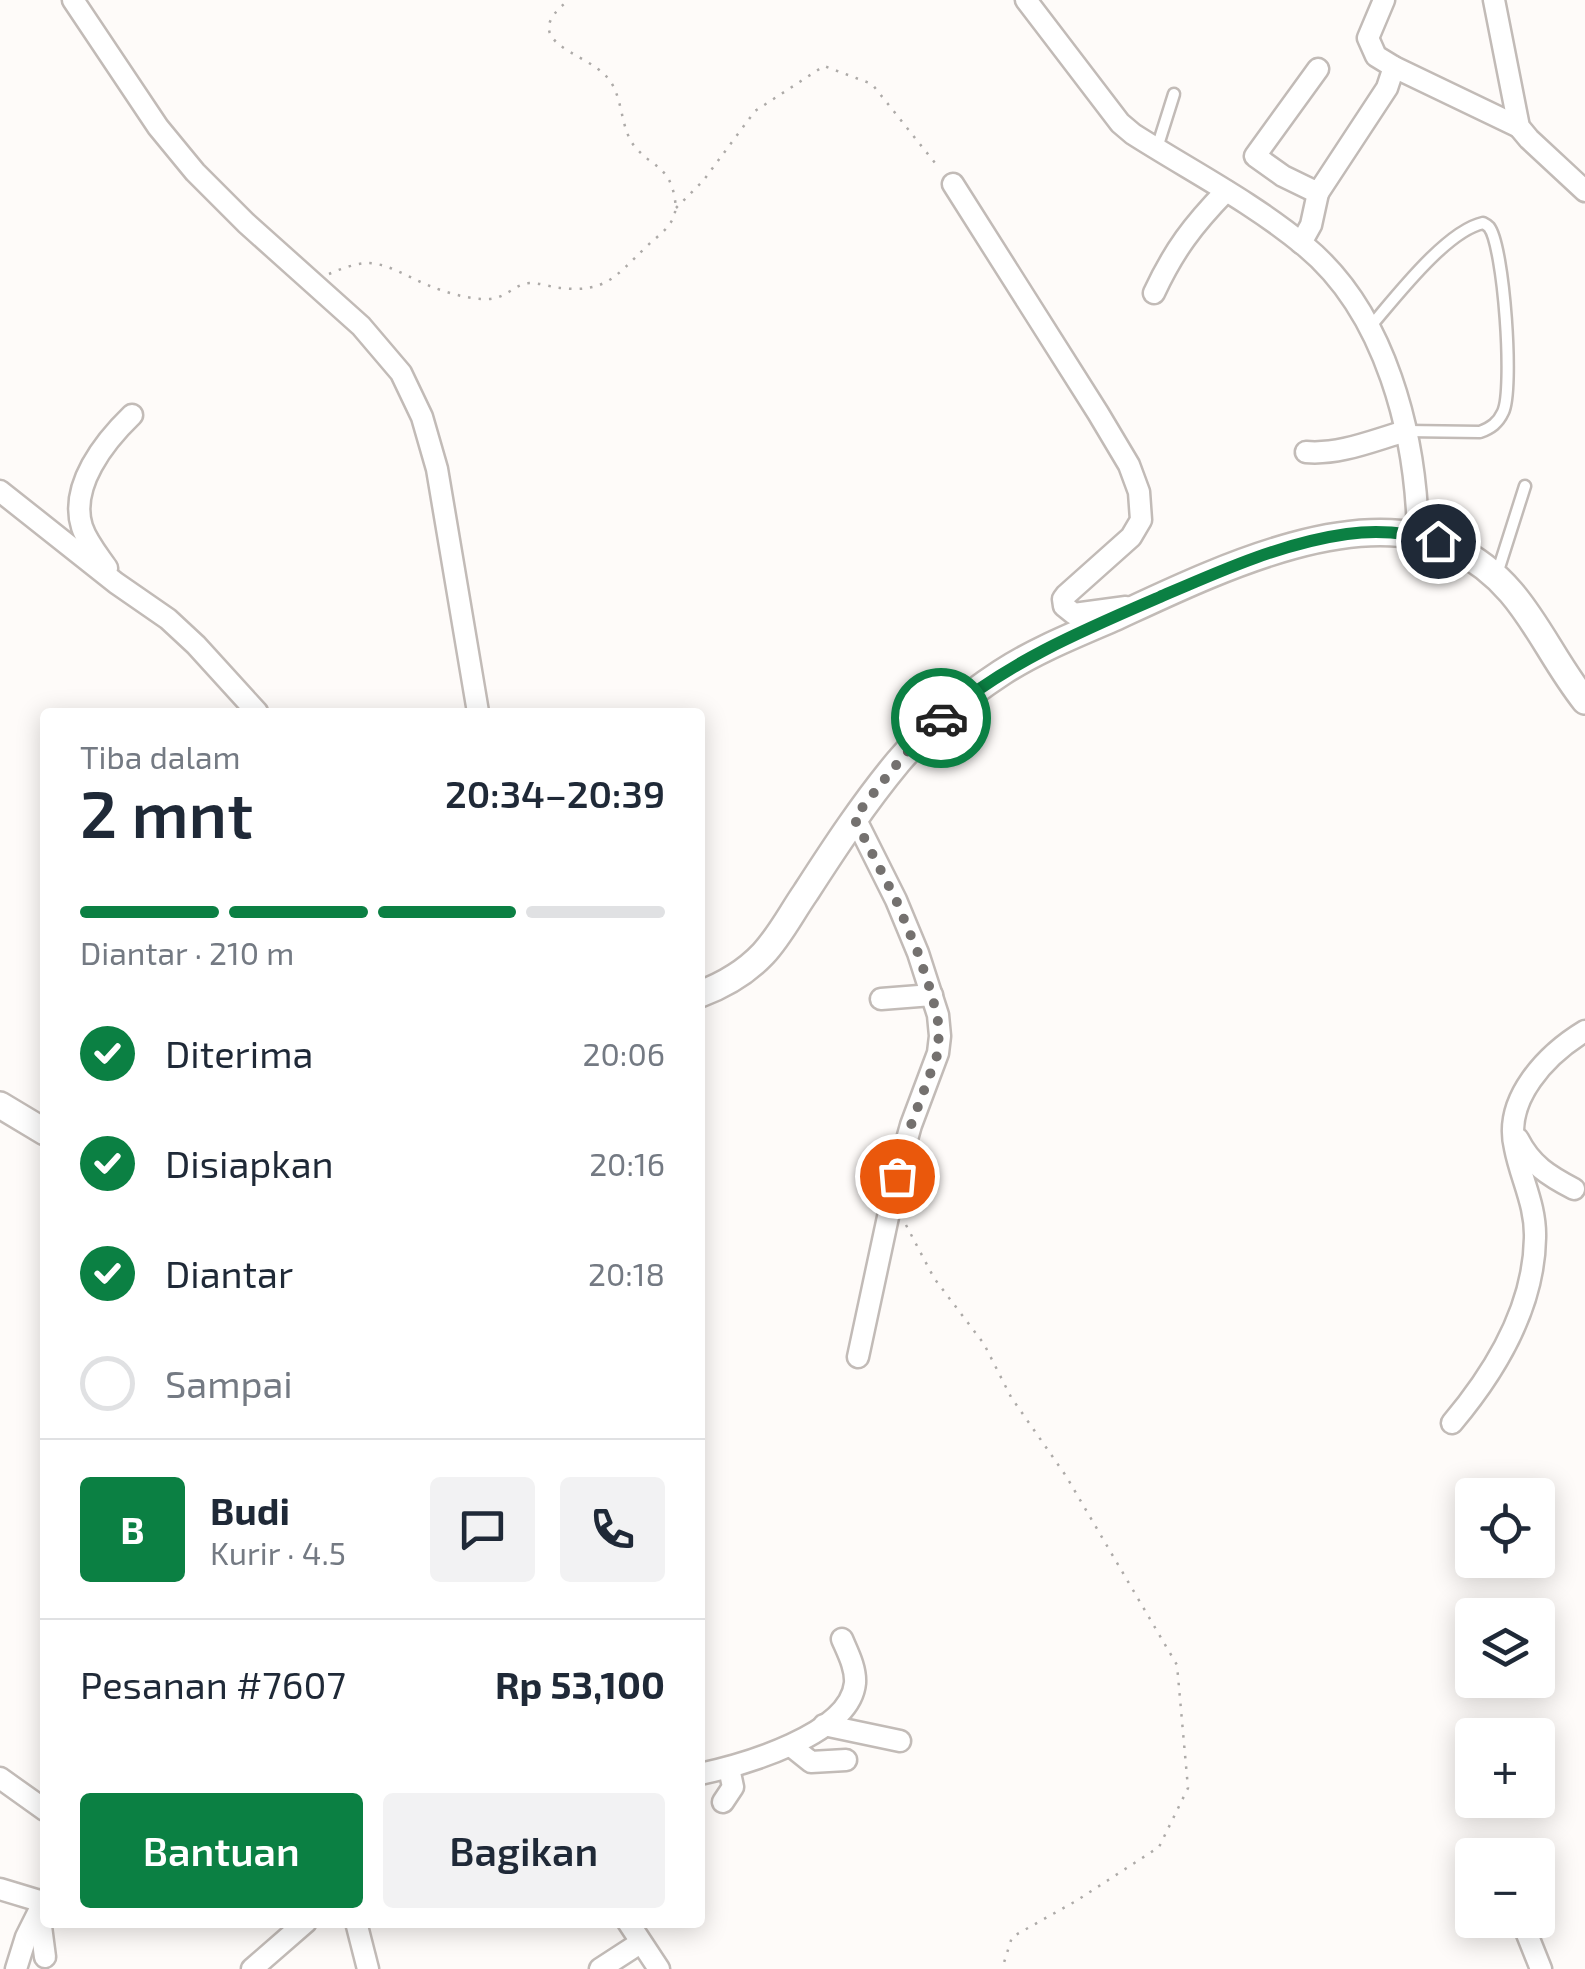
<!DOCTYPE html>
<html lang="id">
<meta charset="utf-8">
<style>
body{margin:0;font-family:"Exo 2",sans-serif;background:#f2f2f3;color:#1f2937;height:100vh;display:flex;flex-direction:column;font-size:38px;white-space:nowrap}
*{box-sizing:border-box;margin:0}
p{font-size:32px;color:#747a83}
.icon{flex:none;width:55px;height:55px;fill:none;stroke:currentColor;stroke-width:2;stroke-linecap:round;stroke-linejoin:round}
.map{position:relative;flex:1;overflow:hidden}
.sheet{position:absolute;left:40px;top:708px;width:665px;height:1220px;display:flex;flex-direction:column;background:#fff;border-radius:10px;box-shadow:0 5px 25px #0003}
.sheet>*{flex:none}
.controls{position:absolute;left:1455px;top:1478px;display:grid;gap:20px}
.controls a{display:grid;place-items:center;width:100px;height:100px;border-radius:10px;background:#fff;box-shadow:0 5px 25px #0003;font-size:50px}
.pin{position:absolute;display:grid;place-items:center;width:85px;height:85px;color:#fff;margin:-42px;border:5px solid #fff;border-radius:50%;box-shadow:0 2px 10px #0007}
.courier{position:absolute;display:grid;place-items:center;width:100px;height:100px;margin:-50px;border:8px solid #0b8043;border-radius:50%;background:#fff;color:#222;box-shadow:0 2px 12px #0007}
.overview em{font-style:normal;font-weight:600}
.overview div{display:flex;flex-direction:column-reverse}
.overview{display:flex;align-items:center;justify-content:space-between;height:170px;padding:0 40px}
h1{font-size:65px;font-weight:600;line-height:75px}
.bar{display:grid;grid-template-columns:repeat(4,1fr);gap:15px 10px;align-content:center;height:120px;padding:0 40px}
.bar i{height:12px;border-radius:8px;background:#e0e1e3}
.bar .active{background:#0b8043}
.bar p{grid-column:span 4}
.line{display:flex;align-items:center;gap:25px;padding:0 40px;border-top:2px solid #e0e1e3}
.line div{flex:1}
.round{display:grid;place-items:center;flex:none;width:105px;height:105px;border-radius:10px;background:#f2f2f3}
ol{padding:0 40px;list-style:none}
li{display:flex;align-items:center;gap:30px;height:110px}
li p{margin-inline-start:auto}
li .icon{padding:10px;border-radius:50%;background:#0b8043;color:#fff;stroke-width:4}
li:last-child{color:#747a83}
li i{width:55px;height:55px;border:5px solid #e0e1e3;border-radius:50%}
.primary-button{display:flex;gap:20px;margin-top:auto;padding:20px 40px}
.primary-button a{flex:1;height:115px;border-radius:10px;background:#0b8043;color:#fff;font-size:40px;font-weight:600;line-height:115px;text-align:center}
.primary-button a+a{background:#f2f2f3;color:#1f2937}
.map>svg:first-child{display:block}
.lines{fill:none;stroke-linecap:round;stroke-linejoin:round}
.service-casing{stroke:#c2bbb7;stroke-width:15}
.minor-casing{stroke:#c2bbb7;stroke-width:25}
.tertiary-casing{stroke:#c2bbb7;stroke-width:30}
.path{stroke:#adaaa8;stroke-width:2.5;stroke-dasharray:2.5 8;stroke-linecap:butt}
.service{stroke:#fff;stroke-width:10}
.minor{stroke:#fff;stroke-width:20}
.tertiary{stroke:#fff;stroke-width:25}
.done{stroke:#74716f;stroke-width:10;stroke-dasharray:0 18}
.route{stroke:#0b8043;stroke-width:12}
</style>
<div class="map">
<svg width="1585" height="1969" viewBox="0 0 1585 1969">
<rect width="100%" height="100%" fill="#fefbf9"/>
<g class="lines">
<defs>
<g id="service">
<polyline points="1157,148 1174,94"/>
<path d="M1370,327C1395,298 1446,231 1483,223C1485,224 1487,225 1489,227C1504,246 1514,390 1503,412C1498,423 1491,428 1480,432L1406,431"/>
<polyline points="1497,574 1525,486"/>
</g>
<g id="minor">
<polyline points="73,0 158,127 195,172 246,223 361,326 401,373 422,417 437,469 478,712"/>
<path d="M1026,0L1120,123L1133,134C1191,171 1252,202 1305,246C1386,313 1416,434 1418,535"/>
<polyline points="1384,0 1368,38 1376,56 1394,67 1519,127"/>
<polyline points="1494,0 1519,127 1529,139 1585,191"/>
<polyline points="1318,69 1255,156 1283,176 1318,193 1387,88 1394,67"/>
<polyline points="953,184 1098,413 1129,465 1139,492 1141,520 1131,537 1066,595 1063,599 1064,606 1074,614 1126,607"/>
<polyline points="1301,243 1311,225 1318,193"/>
<path d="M1154,293C1174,250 1193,225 1226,191"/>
<path d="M1306,452C1340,455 1374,440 1406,431"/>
<polyline points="0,491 116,583 168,619 196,645 257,712"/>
<path d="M107,568C98,555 87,542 82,527C69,486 105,441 132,415"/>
<polyline points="855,818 896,900 918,953 938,1015 940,1036 938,1053 911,1125 897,1175 858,1357"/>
<polyline points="881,999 932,995"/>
<path d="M1518,1139C1531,1165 1549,1176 1574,1189"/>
<path d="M1452,1423C1495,1372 1534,1307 1535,1238C1536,1205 1521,1179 1515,1148C1503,1099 1547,1054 1585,1031"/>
<polyline points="824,1725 900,1741"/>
<polyline points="791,1746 811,1762 846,1760"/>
<path d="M700,1774C742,1765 850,1735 855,1683C856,1668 848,1653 842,1639"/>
<polyline points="0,1778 45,1810"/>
<polyline points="723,1802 733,1787 729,1768"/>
<polyline points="0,1889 43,1902"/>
<polyline points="39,1911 45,1957"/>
<polyline points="356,1922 368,1969"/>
<polyline points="628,1922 659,1969"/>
<polyline points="1525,1929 1541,1969"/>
<polyline points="16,1969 26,1937 45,1899"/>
<polyline points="252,1969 306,1922"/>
<polyline points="600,1969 640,1943"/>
</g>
<g id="tertiary">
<path d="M700,994C724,985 745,973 763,954C780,936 792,912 806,892C835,847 864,803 898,762C927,728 963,698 1001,673C1036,650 1077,634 1116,617C1207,575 1356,500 1454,548C1525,583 1540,644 1585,701"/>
<polyline points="0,1105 45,1132"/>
</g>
</defs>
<use href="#service" class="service-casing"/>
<use href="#minor" class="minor-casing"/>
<use href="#tertiary" class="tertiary-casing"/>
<g class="path">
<polyline points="676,208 703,181 755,111 824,66 872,84 939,168"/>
<path d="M329,274C340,269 354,264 366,263C389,263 409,278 430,286C445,292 465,298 481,299C507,301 512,284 530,283C540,283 551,287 560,288C605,293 615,277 645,248C660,233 679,224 675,200C670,166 653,168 635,147C619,127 624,96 607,77C584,51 515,42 569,0"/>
<polyline points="906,1225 934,1278 984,1344 1011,1397 1066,1476 1177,1665 1188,1788 1159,1847 1076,1901 1012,1937 1002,1969"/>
</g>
<use href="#service" class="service"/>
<use href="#minor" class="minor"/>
<use href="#tertiary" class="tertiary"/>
</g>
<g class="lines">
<path class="done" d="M897,1176L911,1125L938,1053L939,1026L932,995L918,953L896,900L854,818C882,783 908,747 941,718"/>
<path class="route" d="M941,718C1008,662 1081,631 1160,597C1220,571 1282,543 1347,534C1377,530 1410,533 1438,541"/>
</g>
</svg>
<div class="controls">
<a><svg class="icon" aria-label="locate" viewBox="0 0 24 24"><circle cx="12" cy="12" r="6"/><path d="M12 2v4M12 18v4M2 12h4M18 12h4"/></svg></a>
<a><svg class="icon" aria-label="layers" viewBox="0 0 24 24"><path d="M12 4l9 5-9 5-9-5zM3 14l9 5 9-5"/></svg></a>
<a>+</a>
<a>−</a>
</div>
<div class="pin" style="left:897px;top:1176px;background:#ea580c"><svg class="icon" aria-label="bag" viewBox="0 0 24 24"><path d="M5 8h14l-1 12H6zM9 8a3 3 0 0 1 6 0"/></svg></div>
<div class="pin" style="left:1438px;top:541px;background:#1f2937"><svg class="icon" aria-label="home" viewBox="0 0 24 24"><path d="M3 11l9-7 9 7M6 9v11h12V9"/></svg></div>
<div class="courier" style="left:941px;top:718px"><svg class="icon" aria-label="car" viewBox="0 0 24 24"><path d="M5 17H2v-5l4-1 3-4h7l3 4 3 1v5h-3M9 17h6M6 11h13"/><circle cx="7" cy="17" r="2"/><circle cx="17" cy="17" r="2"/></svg></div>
<section class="sheet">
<div class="overview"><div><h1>2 mnt</h1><p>Tiba dalam</p></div><em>20:34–20:39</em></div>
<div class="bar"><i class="active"></i><i class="active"></i><i class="active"></i><i></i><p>Diantar · 210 m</p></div>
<ol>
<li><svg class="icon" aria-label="check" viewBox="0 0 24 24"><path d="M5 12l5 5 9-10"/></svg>Diterima<p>20:06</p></li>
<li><svg class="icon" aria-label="check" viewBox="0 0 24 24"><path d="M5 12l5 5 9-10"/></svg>Disiapkan<p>20:16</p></li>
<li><svg class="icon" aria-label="check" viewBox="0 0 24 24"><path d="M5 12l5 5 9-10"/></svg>Diantar<p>20:18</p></li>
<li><i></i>Sampai</li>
</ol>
<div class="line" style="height:180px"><b class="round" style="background:#0b8043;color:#fff">B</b><div><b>Budi</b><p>Kurir · 4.5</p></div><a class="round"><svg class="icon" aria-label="chat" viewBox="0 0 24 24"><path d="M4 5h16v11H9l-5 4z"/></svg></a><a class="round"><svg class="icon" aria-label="phone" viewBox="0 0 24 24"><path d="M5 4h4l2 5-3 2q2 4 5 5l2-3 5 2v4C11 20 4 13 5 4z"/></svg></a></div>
<div class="line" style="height:130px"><div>Pesanan #7607</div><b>Rp 53,100</b></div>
<div class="primary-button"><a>Bantuan</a><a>Bagikan</a></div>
</section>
</div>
